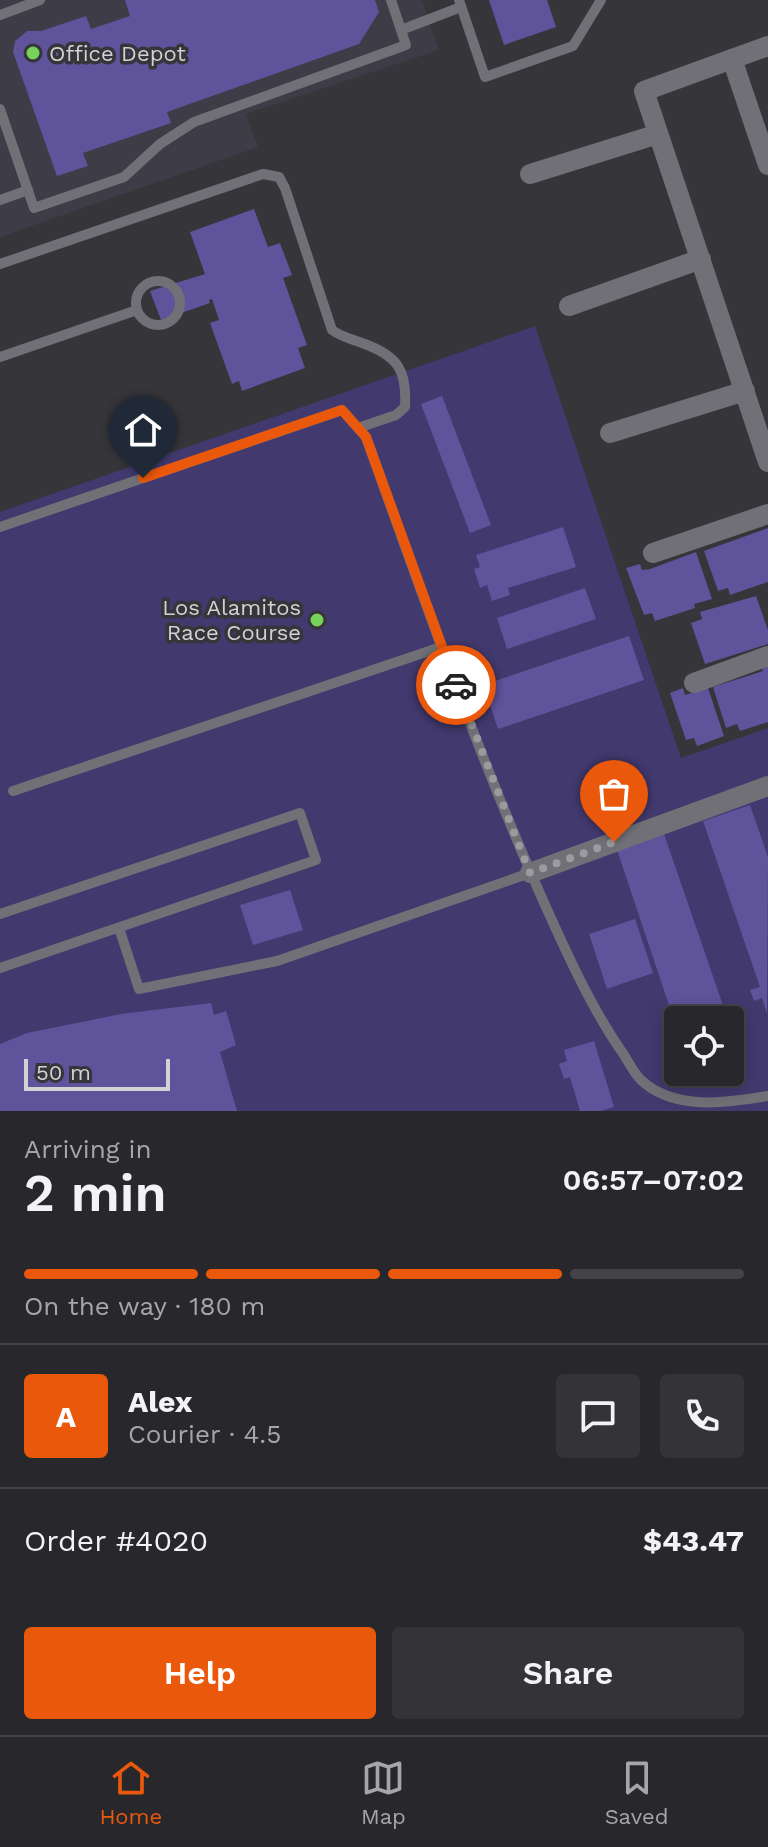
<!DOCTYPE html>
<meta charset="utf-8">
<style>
body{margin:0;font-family:"Work Sans",sans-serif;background:#343438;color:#f1f3f6;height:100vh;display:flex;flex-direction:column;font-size:30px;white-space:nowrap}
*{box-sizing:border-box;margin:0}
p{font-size:26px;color:#a5a6a9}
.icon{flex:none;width:44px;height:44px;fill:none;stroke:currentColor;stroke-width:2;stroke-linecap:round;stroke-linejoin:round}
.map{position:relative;height:1111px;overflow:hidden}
.panel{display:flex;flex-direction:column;background:#28282c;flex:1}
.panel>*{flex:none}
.controls{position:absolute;left:664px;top:1006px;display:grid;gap:16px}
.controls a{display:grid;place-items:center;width:80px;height:80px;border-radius:8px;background:#28282c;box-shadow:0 4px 20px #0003,0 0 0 2px #444448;font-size:40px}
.scale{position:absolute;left:24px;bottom:20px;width:146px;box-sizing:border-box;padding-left:8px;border:4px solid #d2d2d5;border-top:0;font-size:22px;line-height:28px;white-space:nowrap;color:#d2d2d5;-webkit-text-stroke:6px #35353a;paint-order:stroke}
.pin{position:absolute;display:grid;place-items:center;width:68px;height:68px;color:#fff;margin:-82px -34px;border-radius:50% 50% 50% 0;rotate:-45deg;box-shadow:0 0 8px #0007}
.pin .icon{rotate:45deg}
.courier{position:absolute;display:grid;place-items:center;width:80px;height:80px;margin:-40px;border:6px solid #ea580c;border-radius:50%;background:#fff;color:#222;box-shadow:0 2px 10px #0007}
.head em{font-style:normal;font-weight:600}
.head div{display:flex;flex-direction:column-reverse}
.head{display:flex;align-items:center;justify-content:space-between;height:136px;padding:0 24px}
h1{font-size:52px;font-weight:600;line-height:60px}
.bar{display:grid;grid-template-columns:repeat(4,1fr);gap:12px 8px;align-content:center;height:96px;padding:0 24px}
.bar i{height:10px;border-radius:6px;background:#444448}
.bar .active{background:#ea580c}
.bar p{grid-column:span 4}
.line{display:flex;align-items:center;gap:20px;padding:0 24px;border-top:2px solid #444448}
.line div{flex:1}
.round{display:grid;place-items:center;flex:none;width:84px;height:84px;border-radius:8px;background:#343438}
.cta{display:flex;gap:16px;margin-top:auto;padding:16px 24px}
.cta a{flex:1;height:92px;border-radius:8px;background:#ea580c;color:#fff;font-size:32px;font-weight:600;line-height:92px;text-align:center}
.cta a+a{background:#343438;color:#f1f3f6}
.tab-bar{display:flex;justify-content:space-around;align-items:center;height:112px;border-top:2px solid #444448;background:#28282c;font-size:22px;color:#a5a6a9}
.tab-bar a{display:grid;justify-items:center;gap:4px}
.tab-bar .active{color:#ea580c}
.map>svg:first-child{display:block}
.built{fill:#3d3c47}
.green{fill:#42396e;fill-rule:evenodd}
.building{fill:#5f539c}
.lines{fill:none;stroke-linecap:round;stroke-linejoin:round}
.lane{stroke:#707076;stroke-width:10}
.street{stroke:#707076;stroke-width:20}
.done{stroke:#9b9b9f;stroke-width:8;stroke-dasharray:0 14.4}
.route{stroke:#ea580c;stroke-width:10}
.poi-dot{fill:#76d25a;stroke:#35353a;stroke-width:3}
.labels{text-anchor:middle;stroke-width:7;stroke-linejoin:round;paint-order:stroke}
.poi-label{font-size:22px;fill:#d2d2d5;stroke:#35353a;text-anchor:start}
</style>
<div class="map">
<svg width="768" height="1111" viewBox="0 0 768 1111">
<rect width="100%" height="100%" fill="#35353a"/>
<polygon class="built" points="0,0 422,0 439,50 246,114 258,147 0,237"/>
<path class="green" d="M535,326L681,758L768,728V1111H0V512ZM678,1020H730V1072H678Z"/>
<g class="building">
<polygon points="125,0 375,0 379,12 359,44 167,112 171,123 83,153 88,166 57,176 13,52 15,41 27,31 41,31 86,16 91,29 130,16"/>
<polygon points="489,0 547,0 556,27 504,45"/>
<polygon points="254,209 268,247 280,243 292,275 283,278 307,345 298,348 305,368 242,391 239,381 232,384 210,323 219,320 212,299 209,300 210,303 161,320 150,291 205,274 190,232"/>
<polygon points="442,396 491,525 470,533 421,404"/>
<polygon points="563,527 576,567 508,588 510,595 492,601 487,585 480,588 474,569 480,567 476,555"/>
<polygon points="768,528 768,582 730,595 728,588 718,591 704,551"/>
<polygon points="696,552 712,599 694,604 695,608 655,621 652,613 644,615 626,568 640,564 642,570 650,569"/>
<polygon points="585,588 596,619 507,649 497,618"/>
<polygon points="756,596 768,630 768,644 705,664 691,623 702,619 700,612"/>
<polygon points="629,636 644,680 498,729 483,685"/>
<polygon points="768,666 768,722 740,731 737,724 726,728 713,687 763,671 762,668"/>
<polygon points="683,688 685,695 708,688 724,736 697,746 694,738 686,740 670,693"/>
<polygon points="750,805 768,857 767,1013 762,998 754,1001 750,990 760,987 703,821"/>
<polygon points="664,834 728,1020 678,1020 677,1029 617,850"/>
<polygon points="290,890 303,930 253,945 240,905"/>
<polygon points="635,919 653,973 607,989 589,934"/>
<polygon points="211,1003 214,1015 226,1011 236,1045 220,1052 237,1111 0,1111 0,1044 27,1033 121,1014"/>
<polygon points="730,1028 742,1062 730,1066"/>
<polygon points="594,1041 614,1107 600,1111 580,1111 570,1077 564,1079 559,1064 567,1061 564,1050"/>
<polygon points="692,1072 711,1072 711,1073 694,1078"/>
</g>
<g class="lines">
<g class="lane">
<polyline points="459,0 485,77 573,46 601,0"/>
<polyline points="0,15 40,0"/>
<polyline points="401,30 461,7"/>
<polyline points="0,109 34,208 124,177 160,144 194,122 406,45 391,0"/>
<polyline points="0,200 28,190"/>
<path d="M0,264L263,174L279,177L285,188L332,330C342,337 351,339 362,343C399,356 407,371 405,407L396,415L358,428"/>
<circle cx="158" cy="303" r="22"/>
<polyline points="0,357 137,310"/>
<path d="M0,527L342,410L366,437C425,602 482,768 555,927C575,971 596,1015 624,1055C629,1063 634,1073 641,1080C674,1111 727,1103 768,1096"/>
<polyline points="13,791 441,647"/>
<polyline points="0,914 300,813 316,860 0,968"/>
<polyline points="119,928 139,989 277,961 530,873"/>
</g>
<g class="street">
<polyline points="768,46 644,91 768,462"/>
<polyline points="732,59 768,165"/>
<polyline points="530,174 658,134"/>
<polyline points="569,306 701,259"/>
<polyline points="610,433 745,391"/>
<polyline points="653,553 768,514"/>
<polyline points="694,683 768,656"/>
<polyline points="530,873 768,786"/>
</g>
</g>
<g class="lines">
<polyline class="done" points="456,685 530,873 614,842"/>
<polyline class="route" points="143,478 342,410 366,437 456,685"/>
</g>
<g class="poi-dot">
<circle cx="33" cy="53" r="8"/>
<circle cx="317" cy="620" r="8"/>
</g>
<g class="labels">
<g class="poi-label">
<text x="49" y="61">Office Depot</text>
<text x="301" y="615" text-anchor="end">Los Alamitos<tspan x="301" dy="25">Race Course</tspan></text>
</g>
</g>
</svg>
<div class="controls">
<a><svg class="icon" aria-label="locate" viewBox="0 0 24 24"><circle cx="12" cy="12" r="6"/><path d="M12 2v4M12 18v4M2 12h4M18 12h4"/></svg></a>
</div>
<div class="scale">50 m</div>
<div class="pin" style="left:614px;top:842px;background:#ea580c"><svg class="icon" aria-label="bag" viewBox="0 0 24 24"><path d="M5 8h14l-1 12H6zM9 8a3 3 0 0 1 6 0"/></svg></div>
<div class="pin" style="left:143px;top:478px;background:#1f2937"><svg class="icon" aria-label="home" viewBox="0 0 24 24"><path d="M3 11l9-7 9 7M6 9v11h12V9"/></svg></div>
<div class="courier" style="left:456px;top:685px"><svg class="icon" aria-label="car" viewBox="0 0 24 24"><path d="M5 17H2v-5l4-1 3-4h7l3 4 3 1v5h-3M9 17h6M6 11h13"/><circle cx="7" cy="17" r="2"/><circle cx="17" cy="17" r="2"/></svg></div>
</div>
<section class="panel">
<div class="head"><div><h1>2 min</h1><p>Arriving in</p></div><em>06:57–07:02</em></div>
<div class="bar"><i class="active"></i><i class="active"></i><i class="active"></i><i></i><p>On the way · 180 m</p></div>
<div class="line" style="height:144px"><b class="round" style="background:#ea580c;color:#fff">A</b><div><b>Alex</b><p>Courier · 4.5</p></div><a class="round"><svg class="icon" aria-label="chat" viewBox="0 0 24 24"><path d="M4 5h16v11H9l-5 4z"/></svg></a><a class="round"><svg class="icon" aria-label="phone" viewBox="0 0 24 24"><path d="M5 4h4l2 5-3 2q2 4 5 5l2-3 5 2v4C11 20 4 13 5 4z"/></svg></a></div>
<div class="line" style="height:104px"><div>Order #4020</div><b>$43.47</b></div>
<div class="cta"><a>Help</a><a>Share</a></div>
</section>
<nav class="tab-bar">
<a class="active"><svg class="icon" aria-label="home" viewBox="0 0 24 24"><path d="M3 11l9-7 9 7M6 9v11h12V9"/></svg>Home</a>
<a><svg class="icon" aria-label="map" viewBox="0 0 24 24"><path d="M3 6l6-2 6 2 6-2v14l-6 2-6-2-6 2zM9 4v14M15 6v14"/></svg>Map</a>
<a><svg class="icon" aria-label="saved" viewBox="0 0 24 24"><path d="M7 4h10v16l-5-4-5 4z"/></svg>Saved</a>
</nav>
